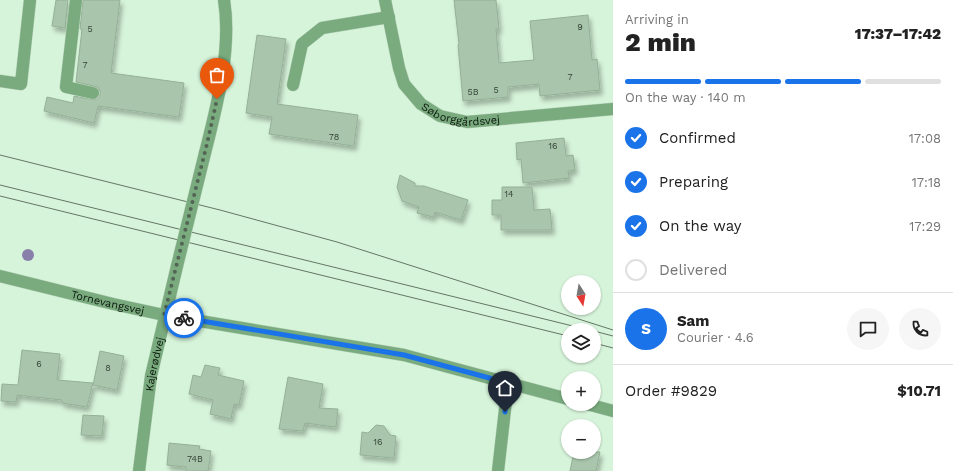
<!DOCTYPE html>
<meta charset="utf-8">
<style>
body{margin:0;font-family:"Work Sans",sans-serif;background:#f6f6f6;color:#222;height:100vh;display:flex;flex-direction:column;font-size:15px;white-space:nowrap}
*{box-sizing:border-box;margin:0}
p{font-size:13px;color:#767676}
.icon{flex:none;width:22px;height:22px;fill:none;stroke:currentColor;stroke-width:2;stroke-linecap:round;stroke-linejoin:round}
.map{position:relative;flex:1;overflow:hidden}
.sheet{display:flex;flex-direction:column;background:#fff;width:340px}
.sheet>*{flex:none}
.needle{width:26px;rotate:169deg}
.fabs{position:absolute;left:561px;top:275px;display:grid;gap:8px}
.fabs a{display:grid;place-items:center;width:40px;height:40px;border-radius:50%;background:#fff;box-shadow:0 1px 3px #0004;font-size:20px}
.pin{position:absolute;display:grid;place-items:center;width:34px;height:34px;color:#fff;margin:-41px -17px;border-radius:50% 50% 50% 0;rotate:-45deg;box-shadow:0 0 4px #0007}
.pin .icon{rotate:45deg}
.courier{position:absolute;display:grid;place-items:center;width:40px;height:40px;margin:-20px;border:3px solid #1a73e8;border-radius:50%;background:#fff;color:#222;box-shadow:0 1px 5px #0007}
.headline em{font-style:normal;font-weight:800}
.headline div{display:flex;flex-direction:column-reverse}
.headline{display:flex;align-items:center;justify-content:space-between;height:68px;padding:0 12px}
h1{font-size:26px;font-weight:800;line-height:30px}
.bar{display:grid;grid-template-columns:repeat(4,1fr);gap:6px 4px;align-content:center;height:48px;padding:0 12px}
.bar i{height:5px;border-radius:3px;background:#e0e0e0}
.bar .on{background:#1a73e8}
.bar p{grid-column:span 4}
.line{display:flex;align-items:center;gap:10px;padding:0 12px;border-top:1px solid #e0e0e0}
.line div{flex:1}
.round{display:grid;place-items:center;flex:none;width:42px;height:42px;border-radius:21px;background:#f6f6f6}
ol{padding:0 12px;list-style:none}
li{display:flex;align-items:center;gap:12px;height:44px}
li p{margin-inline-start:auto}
li .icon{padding:4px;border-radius:50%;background:#1a73e8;color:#fff;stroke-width:4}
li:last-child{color:#767676}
li i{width:22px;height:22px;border:2px solid #e0e0e0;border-radius:50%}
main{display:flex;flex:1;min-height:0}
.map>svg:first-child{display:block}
.building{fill:#a9c6ac;stroke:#94b096;filter:url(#shadow)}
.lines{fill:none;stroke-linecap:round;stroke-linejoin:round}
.minor-casing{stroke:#b6d0b8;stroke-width:13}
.minor{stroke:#79ab7e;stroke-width:12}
.tram{stroke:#647665;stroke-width:1}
.minor-bridge-casing{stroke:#b6d0b8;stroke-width:13;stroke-linecap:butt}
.minor-bridge{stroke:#79ab7e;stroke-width:12}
.tree{fill:#887fab}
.done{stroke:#536454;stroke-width:4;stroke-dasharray:0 7.2}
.route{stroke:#1a73e8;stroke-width:5}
.labels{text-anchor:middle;stroke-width:4;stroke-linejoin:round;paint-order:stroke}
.number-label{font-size:9px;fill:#334235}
.street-label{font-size:11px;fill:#0c160d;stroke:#ecfeed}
</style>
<main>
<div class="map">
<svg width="613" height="471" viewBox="0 0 613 471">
<defs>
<filter id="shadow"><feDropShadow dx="2.5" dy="4.5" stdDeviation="2" flood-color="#0004"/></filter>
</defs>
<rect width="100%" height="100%" fill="#d6f4d9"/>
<g class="building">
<polygon points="56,0 68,0 65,28 52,26"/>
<polygon points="83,0 120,0 111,73 184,83 179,117 98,106 94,123 44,111 47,97 73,103 74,96 95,100 98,98 100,95 100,90 98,87 76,82 82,29 80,29"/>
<polygon points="454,0 496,0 499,29 496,29 499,63 534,60 530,21 588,15 592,60 597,59 600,90 540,96 539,84 508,87 508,97 463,101 458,45 459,44"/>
<polygon points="257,35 286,39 277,104 358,115 354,146 269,134 272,117 246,113"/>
<polygon points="564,138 566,156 573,155 575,170 568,171 569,178 523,183 521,159 517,160 516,143"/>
<polygon points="400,175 415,183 415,186 424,186 468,200 461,220 435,212 433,217 417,213 419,207 402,201 397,187"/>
<polygon points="502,187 532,187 534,210 550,209 552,230 501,230 501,215 492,215 492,200 502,200"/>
<polygon points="22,350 60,354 57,380 93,383 87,407 62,403 62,400 17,395 16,402 1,401 2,384 18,385"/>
<polygon points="100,351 124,356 117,390 93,385"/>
<polygon points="205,365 220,368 218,375 244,381 239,405 234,404 231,419 210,414 213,400 189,394 193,375 201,377"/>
<polygon points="288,377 323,384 319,408 338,409 336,427 305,423 303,431 279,429"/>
<polygon points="83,415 104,416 102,436 81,435"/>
<polygon points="376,425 384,426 390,435 396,436 394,458 360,455 362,432 368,433"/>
<polygon points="169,443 200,446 199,449 211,451 208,471 186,471 186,467 167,465"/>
<polygon points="574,452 600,452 596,471 570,471"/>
</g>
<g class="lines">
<defs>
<g id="minor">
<polyline points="76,0 66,87 93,93"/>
<path id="s1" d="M385,0L399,68L404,84L421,104L440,116L467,122L613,109"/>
<polyline points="0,81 21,84 30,0"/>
<polyline points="293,85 302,44 322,28 389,17"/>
<path d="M205,153C217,106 232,48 224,0"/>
<path id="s2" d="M0,276L113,304L164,315L404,355L568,399"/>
<polyline points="587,404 613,411"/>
<path id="s3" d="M139,471L151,376L177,266"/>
<polyline points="498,471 508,383"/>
</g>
</defs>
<use href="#minor" class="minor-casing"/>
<use href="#minor" class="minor"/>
<g class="tram">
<polyline points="0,155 220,210 337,242 613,330"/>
<polyline points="0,185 589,330"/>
<polyline points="0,196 568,336"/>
<polyline points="594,331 613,336"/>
<polyline points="594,343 613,348"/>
</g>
<defs>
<polyline id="minor-bridge" points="177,266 205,153"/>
</defs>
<use href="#minor-bridge" class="minor-bridge-casing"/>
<use href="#minor-bridge" class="minor-bridge"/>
</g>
<circle class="tree" cx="28" cy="255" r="6"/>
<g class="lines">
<polyline class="done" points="184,318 164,315 207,144 217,99"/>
<polyline class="route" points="184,318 404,355 508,383 505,412"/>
</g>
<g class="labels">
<g class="number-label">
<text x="580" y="30">9</text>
<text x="90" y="32">5</text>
<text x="85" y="68">7</text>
<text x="570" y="80">7</text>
<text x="496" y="93">5</text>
<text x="473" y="95">5B</text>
<text x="334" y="140">78</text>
<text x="553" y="149">16</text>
<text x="509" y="197">14</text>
<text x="39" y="367">6</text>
<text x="108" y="371">8</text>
<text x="378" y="445">16</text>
<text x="195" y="462">74B</text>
</g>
<g class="street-label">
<text dy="4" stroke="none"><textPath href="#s1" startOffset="155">Søborggårdsvej</textPath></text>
<text dy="4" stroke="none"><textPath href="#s2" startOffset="111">Tornevangsvej</textPath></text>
<text dy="4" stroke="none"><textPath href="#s3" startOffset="108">Kajerødvej</textPath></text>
</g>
</g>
</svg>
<div class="fabs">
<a><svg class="needle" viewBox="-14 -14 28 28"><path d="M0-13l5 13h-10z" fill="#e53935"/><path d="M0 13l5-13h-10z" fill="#767676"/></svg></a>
<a><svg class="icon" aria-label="layers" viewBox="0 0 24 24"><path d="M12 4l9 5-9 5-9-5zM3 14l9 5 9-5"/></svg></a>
<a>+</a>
<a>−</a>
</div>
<div class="pin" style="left:217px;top:99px;background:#ea580c"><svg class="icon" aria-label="bag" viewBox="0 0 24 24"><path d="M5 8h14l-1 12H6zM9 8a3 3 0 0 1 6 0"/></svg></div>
<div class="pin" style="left:505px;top:412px;background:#1f2937"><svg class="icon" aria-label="home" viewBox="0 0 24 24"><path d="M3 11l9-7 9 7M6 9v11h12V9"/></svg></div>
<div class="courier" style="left:184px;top:318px"><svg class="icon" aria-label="bike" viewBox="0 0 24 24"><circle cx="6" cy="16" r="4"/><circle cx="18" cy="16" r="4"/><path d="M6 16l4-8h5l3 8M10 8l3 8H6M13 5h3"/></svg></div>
</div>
<section class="sheet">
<div class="headline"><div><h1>2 min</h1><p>Arriving in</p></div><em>17:37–17:42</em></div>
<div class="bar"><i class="on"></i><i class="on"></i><i class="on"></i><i></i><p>On the way · 140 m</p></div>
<ol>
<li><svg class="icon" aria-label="check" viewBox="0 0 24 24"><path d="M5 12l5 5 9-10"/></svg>Confirmed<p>17:08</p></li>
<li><svg class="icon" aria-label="check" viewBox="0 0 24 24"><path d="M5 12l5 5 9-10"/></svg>Preparing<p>17:18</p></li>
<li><svg class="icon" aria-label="check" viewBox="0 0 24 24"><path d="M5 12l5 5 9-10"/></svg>On the way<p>17:29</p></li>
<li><i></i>Delivered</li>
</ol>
<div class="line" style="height:72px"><b class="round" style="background:#1a73e8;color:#fff">S</b><div><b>Sam</b><p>Courier · 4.6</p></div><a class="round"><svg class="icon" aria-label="chat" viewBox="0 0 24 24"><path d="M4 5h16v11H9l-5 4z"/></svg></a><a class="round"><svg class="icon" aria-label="phone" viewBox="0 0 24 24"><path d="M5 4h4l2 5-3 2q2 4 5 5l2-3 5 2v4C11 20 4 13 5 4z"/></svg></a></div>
<div class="line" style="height:52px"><div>Order #9829</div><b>$10.71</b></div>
</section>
</main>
